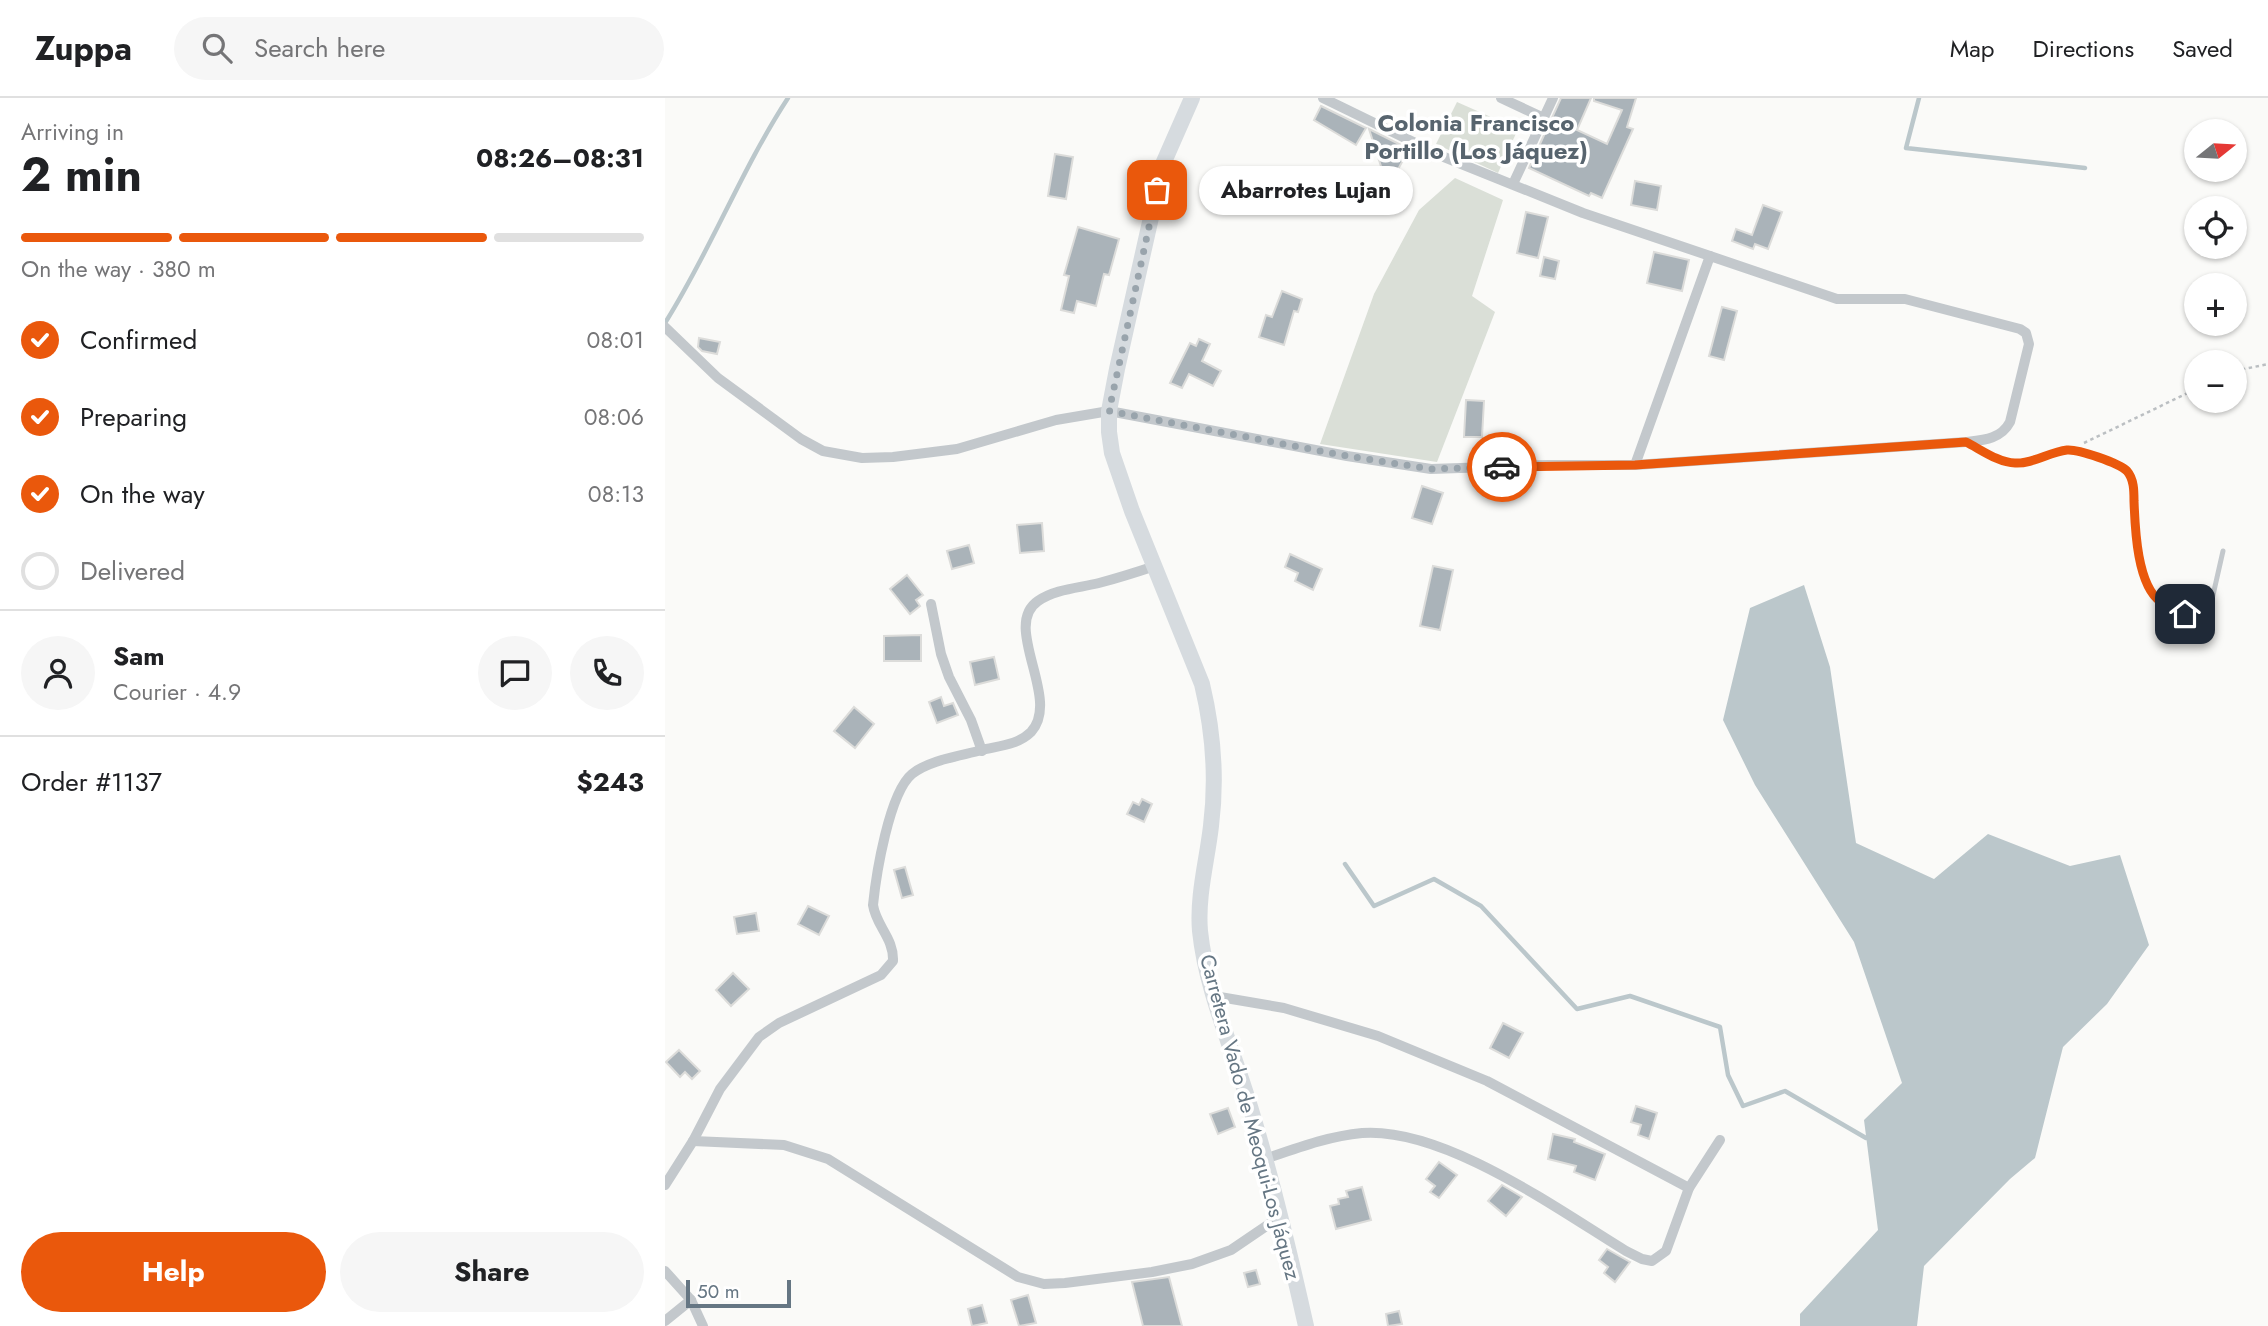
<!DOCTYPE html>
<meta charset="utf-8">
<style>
body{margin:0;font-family:Jost,sans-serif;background:#f6f6f6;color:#202124;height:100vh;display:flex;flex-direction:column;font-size:26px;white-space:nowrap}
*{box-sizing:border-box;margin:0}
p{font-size:23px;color:#757577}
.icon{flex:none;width:38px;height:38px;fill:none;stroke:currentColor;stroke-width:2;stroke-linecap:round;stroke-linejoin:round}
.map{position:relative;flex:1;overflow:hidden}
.sheet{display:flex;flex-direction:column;background:#fff;width:665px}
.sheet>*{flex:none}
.needle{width:46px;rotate:72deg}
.buttons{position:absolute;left:1519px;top:21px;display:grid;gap:14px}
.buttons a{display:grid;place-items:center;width:63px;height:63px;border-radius:50%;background:#fff;box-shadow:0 2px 5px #0004;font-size:35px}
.scale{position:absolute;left:21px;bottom:18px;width:105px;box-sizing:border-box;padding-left:7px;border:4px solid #657683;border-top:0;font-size:19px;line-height:24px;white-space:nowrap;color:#657683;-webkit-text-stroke:5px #fff;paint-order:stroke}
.pin{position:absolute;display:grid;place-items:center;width:60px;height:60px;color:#fff;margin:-30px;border-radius:14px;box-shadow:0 4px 10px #0006}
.courier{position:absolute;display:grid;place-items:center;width:70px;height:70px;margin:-35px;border:5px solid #ea580c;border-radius:50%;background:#fff;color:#222;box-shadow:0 2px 9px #0007}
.bubble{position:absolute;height:49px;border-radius:24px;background:#fff;box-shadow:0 2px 5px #0004;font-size:23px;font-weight:700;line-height:49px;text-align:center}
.summary em{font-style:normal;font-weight:700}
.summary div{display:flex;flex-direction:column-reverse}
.summary{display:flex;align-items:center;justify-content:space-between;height:119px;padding:0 21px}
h1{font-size:46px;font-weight:700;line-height:52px}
.bar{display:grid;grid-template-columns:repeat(4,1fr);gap:10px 7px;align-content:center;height:84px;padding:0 21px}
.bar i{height:9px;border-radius:5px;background:#e0e0e0}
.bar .selected{background:#ea580c}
.bar p{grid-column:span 4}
.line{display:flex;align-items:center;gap:18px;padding:0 21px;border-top:2px solid #e0e0e0}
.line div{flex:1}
.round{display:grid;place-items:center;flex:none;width:74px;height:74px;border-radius:37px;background:#f6f6f6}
ol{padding:0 21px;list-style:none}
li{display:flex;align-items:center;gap:21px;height:77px}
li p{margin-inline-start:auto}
li .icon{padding:7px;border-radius:50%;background:#ea580c;color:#fff;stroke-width:4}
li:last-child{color:#757577}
li i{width:38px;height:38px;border:4px solid #e0e0e0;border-radius:50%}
.primary-button{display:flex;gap:14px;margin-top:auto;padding:14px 21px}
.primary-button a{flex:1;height:80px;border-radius:42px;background:#ea580c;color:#fff;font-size:28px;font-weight:700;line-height:80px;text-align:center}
.primary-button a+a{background:#f6f6f6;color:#202124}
header{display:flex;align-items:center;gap:42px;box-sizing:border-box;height:98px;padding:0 35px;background:#fff;border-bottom:2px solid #e0e0e0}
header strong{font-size:33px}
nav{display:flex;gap:38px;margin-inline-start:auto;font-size:24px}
.search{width:490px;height:63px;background:#f6f6f6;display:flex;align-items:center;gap:18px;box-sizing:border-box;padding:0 24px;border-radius:38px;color:#757577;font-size:26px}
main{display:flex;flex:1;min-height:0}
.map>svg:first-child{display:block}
.green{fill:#dadfd7}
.water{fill:#bbc7cb}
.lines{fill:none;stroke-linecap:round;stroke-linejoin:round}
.stream{stroke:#bbc7cb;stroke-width:4.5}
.building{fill:#aab3b9;stroke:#dcdcda;stroke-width:2}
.path{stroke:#bbbfc2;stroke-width:2.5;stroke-dasharray:3.5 3.5;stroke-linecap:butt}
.lane{stroke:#c3c8cc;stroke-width:5}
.street{stroke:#c3c8cc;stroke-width:10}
.secondary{stroke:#d6dbdf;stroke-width:16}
.done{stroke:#99a4ac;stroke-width:7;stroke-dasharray:0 12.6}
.route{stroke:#ea580c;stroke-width:9}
.labels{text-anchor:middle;stroke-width:7;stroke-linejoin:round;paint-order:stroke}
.street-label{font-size:21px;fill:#657683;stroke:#fff}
.quarter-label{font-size:24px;font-weight:bold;fill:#57646e;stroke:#fff}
</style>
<header>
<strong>Zuppa</strong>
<div class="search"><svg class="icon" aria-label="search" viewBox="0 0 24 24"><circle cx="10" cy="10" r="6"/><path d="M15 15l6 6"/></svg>Search here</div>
<nav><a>Map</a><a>Directions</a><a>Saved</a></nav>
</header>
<main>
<section class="sheet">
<div class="summary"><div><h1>2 min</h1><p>Arriving in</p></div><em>08:26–08:31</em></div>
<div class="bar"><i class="selected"></i><i class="selected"></i><i class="selected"></i><i></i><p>On the way · 380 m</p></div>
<ol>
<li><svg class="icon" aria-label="check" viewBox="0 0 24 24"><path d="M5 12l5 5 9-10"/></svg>Confirmed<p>08:01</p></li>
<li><svg class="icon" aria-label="check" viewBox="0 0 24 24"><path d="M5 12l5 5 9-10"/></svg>Preparing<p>08:06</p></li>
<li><svg class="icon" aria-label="check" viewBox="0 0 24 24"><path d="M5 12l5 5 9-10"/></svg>On the way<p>08:13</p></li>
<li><i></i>Delivered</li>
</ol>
<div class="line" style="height:126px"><a class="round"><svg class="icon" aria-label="person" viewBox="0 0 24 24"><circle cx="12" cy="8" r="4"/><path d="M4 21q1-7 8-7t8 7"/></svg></a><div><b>Sam</b><p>Courier · 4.9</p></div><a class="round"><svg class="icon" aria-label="chat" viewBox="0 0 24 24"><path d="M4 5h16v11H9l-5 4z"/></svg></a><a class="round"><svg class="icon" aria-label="phone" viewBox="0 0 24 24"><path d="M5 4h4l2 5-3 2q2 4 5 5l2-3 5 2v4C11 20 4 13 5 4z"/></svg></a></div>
<div class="line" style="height:91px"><div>Order #1137</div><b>$243</b></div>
<div class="primary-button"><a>Help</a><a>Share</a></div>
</section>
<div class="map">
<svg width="1603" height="1228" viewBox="0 0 1603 1228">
<rect width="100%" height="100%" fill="#fafaf8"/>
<g class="green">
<polygon points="792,4 853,31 833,75 771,46"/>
<polygon points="790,80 838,102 807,198 830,214 772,364 655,346 709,196 754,112"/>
</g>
<polygon class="water" points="1139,487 1165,569 1191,745 1269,781 1323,736 1405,768 1455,757 1484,847 1442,906 1398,949 1370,1060 1345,1081 1259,1168 1252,1228 1135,1228 1135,1216 1213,1132 1199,1022 1237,985 1189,844 1090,687 1058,622 1085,510"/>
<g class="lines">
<g class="stream">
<polyline points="1254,0 1241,50 1420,70"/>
<path d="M0,225C46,152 76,72 123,0"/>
<polyline points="680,766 709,808 769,781 816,808 912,911 965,898 1055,929 1063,977 1078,1008 1120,993 1201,1040"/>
</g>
</g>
<g class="building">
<polygon points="896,0 926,0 912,32 942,46 957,12 929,3 929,0 971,0 962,29 968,31 937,100 926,95 924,98 864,70"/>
<polygon points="656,8 701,30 691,47 649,22"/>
<polygon points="704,31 744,51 723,90"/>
<polygon points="390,56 408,59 401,101 383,98"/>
<polygon points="970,83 996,88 992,112 966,107"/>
<polygon points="1098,107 1117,114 1103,151 1090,146 1088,151 1067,143 1071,131 1087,137"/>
<polygon points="861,114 883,119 873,160 852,155"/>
<polygon points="413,129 454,141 444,177 439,176 431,208 412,203 409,215 396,212 404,178 399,177"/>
<polygon points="989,154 1024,162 1017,193 982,185"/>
<polygon points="879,159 894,163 890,181 875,178"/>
<polygon points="617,193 637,201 633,214 629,213 619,247 594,239 601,217 607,219"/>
<polygon points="1057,209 1072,213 1059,262 1044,258"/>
<polygon points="34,240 55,244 52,256 37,253 33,249"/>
<polygon points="534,241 545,246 537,263 556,273 548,288 524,276 517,290 505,285 525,245 531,248"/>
<polygon points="801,302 819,303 817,339 799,339"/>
<polygon points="757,388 778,395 767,426 747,420"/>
<polygon points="377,425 379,453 355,455 352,427"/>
<polygon points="304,447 309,465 287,471 282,453"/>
<polygon points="625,456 657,471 648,492 630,483 633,475 620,469"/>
<polygon points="768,468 788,472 775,532 755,528"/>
<polygon points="242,477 258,497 251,502 255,508 245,516 225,491"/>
<polygon points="256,537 256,563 219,563 219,538"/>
<polygon points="329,559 334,581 310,587 305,564"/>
<polygon points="276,599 279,608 288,605 293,617 272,625 264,604"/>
<polygon points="189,609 209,626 190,650 169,633"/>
<polygon points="477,701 487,706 479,724 462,716 468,704 474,707"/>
<polygon points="240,769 248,797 237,800 229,772"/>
<polygon points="143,808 164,818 154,837 133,826"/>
<polygon points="91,815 94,833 72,836 69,819"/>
<polygon points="68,875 84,891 66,908 51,892"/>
<polygon points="838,925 858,935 844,960 825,950"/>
<polygon points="14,952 35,973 27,981 20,974 15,979 1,964"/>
<polygon points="971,1008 992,1015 984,1041 973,1037 976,1027 966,1024"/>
<polygon points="563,1010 570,1029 553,1036 545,1016"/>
<polygon points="888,1036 910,1041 909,1044 940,1056 930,1082 909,1074 911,1068 883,1061"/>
<polygon points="774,1064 792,1077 774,1100 765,1094 770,1088 761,1081"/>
<polygon points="837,1087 857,1099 841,1118 823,1103"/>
<polygon points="697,1089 706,1122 671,1131 665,1108 674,1106 673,1101 683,1099 681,1093"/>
<polygon points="942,1151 965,1164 950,1184 939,1175 943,1169 934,1162"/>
<polygon points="591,1172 595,1186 583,1189 579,1175"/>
<polygon points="504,1179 517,1228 478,1228 467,1184"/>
<polygon points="363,1197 371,1225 354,1228 346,1202"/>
<polygon points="317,1207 322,1225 307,1228 303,1211"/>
<polygon points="734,1213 737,1226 723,1228 721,1216"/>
</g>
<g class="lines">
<g class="path">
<polyline points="1570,273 1603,266"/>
<polyline points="1419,345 1531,291"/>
</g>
<path class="lane" d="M1304,345C1317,352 1333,364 1348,365C1366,367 1383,355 1400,353C1412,351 1458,366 1464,376C1471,387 1469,401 1470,413C1471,446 1473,493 1506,509C1519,515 1527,517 1542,512L1546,506L1558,453"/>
<g class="street">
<polyline points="836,0 879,20"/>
<polyline points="848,86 888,0"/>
<path d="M0,229L53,280L136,341L158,353L197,360L228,359L292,351L391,322L444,313L682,358L766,371L883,367H970L1301,344C1319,342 1336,341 1345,324L1364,246L1361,235L1355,231L1240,201H1172L918,115L779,59L658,0"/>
<polyline points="970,367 1045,158"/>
<polyline points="266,506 276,556 284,579 306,622 317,653"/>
<polyline points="549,898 619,910 713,938 822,983 1024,1090"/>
<polyline points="28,1043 119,1047 163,1061 353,1179 379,1186 400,1185 487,1174 527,1166 566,1152 616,1118"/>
<path d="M600,1061C632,1050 664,1038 697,1035C779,1029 892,1111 961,1153L977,1161L987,1163L1001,1153L1024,1090L1055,1042"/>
<path d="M0,1087L28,1043L55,991L94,939L114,925L216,877L228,863C229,840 211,828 208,807C211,777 224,695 247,676C264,662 295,658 317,652C333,648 353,647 366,634C397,601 336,528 373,503C390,491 414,490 434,485C453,480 472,474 490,468"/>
<polyline points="0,1173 26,1202 38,1228"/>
<polyline points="0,1223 26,1202"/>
</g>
<path class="secondary" d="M527,0L498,66L452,271L444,313V334L447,355L467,413L537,586C548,632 552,680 546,728C542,763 532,798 535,833C541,891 566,947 583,1002C606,1076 624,1152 641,1228"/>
</g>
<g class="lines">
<polyline class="done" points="492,92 444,313 682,358 766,371 837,369"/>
<path class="route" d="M837,369L970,367L1301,344C1315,351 1334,365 1350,365C1368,366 1384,354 1402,352C1413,351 1454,365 1462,373C1469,381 1469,393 1469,403C1470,430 1472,488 1496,504C1503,509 1513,512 1520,516"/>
</g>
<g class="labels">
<g class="street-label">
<text transform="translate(585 1019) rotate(75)" y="7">Carretera Vado de Meoqui-Los Jáquez</text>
</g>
<g class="quarter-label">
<text x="811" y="33">Colonia Francisco<tspan x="811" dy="28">Portillo (Los Jáquez)</tspan></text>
</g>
</g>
</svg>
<div class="buttons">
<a><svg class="needle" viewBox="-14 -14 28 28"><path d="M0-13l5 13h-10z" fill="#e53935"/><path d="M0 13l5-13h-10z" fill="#757577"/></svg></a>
<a><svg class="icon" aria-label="locate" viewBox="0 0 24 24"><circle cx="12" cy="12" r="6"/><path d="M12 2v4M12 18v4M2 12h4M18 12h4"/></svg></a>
<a>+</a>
<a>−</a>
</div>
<div class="scale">50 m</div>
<div class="pin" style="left:492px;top:92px;background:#ea580c"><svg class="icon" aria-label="bag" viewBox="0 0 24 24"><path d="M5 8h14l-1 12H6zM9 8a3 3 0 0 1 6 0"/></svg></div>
<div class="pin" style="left:1520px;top:516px;background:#1f2937"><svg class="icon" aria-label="home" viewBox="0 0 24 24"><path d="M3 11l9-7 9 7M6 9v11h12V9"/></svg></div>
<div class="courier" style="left:837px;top:369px"><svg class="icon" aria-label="car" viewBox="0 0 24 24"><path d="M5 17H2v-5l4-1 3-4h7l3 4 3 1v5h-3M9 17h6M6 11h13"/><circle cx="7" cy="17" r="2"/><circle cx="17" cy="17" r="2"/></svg></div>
<div class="bubble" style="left:534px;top:68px;width:214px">Abarrotes Lujan</div>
</div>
</main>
